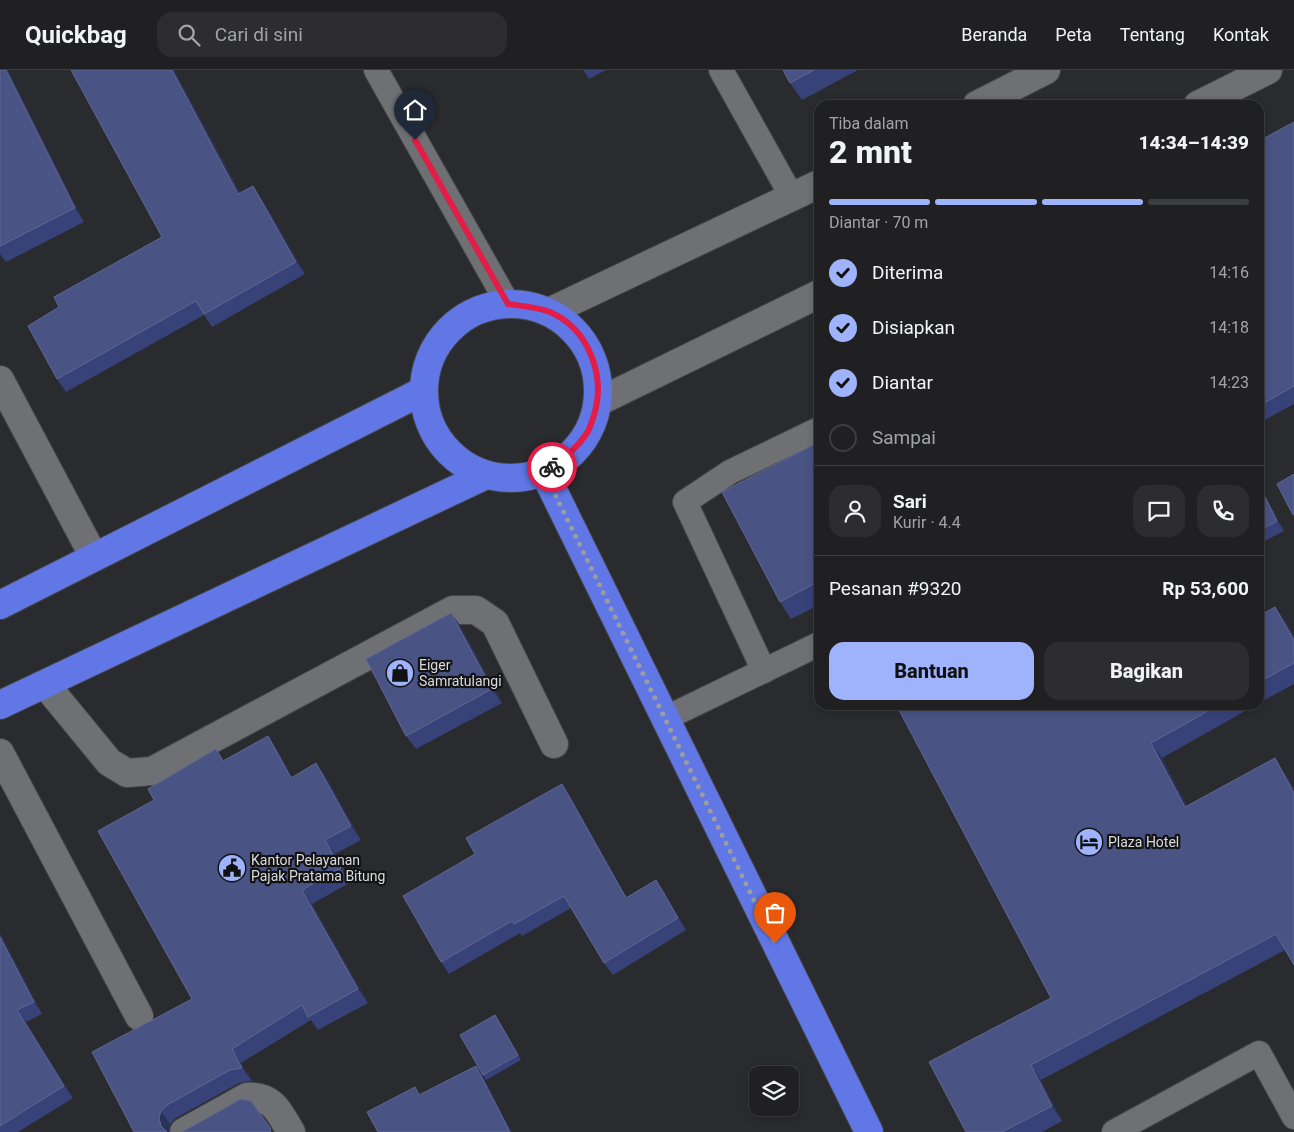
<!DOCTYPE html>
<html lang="id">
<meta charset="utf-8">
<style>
body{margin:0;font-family:Roboto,sans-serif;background:#2d2d2f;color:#f1f3f6;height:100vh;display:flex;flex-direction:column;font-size:19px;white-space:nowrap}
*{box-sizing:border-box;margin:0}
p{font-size:16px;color:#a2a3a5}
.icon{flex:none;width:28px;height:28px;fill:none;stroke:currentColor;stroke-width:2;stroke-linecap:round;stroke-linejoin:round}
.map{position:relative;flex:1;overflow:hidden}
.side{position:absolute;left:814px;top:30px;width:450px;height:610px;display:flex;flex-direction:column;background:#202022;border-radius:15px;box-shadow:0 2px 8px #0003,0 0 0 1px #3d3e40}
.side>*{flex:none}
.tools{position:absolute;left:749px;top:996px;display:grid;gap:10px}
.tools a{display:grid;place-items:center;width:50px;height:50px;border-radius:10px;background:#202022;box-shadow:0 2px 8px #0003,0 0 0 1px #3d3e40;font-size:25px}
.pin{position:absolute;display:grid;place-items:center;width:42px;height:42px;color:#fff;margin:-51px -21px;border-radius:50% 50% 50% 0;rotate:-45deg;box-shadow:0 0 5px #0007}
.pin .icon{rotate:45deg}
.courier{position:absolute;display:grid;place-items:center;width:50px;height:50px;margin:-25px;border:4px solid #e11d48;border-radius:50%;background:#fff;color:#222;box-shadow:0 1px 6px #0007}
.overview em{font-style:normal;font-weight:800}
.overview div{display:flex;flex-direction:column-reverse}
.overview{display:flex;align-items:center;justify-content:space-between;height:85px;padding:0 15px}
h1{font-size:32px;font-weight:800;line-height:38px}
.bar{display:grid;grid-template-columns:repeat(4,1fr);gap:8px 5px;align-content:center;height:60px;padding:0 15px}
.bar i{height:6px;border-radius:4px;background:#3d3e40}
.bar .active{background:#9fb3fd}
.bar p{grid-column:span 4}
.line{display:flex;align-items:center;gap:12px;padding:0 15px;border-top:1px solid #3d3e40}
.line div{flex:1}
.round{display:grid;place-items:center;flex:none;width:52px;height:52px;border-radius:15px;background:#2d2d2f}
ol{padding:0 15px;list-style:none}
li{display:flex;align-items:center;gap:15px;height:55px}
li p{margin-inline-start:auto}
li .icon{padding:5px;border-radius:50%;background:#9fb3fd;color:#111;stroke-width:4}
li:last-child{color:#a2a3a5}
li i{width:28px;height:28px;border:2px solid #3d3e40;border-radius:50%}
.action{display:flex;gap:10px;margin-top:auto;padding:10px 15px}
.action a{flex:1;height:58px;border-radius:15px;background:#9fb3fd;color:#111;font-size:20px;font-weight:800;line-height:58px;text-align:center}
.action a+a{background:#2d2d2f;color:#f1f3f6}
header{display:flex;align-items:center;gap:30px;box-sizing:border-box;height:70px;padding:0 25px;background:#202022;border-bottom:1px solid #3d3e40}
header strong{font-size:24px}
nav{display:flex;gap:28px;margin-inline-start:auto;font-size:18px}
.search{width:350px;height:45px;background:#2d2d2f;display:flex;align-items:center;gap:12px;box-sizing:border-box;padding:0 18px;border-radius:15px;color:#a2a3a5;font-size:19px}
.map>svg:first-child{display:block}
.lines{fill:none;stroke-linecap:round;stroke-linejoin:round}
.lane-casing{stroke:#46474a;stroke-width:26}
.street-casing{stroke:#46474a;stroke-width:30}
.secondary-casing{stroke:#46474a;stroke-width:30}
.highway-casing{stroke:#46474a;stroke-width:30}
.lane{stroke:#6e7074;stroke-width:24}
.street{stroke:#6e7074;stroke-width:28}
.secondary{stroke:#6e7074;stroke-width:28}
.highway{stroke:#6077e5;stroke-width:28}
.wall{fill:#374279}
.shaded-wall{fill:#2b3257}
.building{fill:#495384;stroke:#606892}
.done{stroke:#9c9da0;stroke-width:5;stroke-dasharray:0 9}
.route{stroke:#e11d48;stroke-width:6}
.labels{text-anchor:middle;stroke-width:4.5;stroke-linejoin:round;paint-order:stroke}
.poi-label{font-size:14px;fill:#dadbdd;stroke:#131315;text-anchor:start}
</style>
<header>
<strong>Quickbag</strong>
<div class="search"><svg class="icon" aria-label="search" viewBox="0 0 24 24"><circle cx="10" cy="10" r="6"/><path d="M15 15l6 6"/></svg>Cari di sini</div>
<nav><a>Beranda</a><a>Peta</a><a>Tentang</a><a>Kontak</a></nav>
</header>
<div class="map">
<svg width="1294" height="1062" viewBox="0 0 1294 1062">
<rect width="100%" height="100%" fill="#2a2b2e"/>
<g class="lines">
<defs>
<g id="lane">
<polyline points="376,0 508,234"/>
<polyline points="721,0 792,127"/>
<polyline points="764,601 685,432 730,402 819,359"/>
<polyline points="664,649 819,574"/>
<polyline points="1114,1062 1259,983 1294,1047"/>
</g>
<g id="street">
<polyline points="0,310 94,487"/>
<polyline points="45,614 109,692 127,703 152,701 453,540 476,540 495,553 554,674"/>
<polyline points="0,683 139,946"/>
<path d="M184,1062L247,1027C273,1025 279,1042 291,1062"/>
</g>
<g id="secondary">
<polyline points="977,35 1046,0"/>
<polyline points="1198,35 1268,0"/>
<polyline points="549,242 819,114"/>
<polyline points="598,332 819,224"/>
</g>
<g id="highway">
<circle cx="511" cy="321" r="87"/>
<polyline points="544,402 869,1062"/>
<polyline points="0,535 421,322"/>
<polyline points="0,635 486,405"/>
</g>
</defs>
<use href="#lane" class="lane-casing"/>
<use href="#street" class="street-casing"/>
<use href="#secondary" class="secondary-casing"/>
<use href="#highway" class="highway-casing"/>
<use href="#lane" class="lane"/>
<use href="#street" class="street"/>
<use href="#secondary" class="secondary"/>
<use href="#highway" class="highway"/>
</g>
<g class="wall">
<polygon points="0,0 84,152 6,192 0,184"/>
<polygon points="174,0 240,123 262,129 305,204 212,257 204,245 66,322 57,309 59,237 162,167"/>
<polygon points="583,0 606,0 589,9"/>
<polygon points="783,0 858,0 802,30 790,13"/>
<polygon points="1294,52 1294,334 1259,353 1259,149 1265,145"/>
<polygon points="819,372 819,535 791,549 780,532"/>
<polygon points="1259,420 1267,429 1284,461 1259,474"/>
<polygon points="1275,537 1286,552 1294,566 1294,614 1259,633 1259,546"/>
<polygon points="451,543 461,557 502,633 416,679 406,666"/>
<polygon points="908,635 1256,635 1162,688 1187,736 1285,703 1294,719 1294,895 1285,880 1041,1010 1062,1051 1042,1062 966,1062 1051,928"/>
<polygon points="268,666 277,680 292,707 326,707 361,770 335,784 351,812 312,834 368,933 318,960 311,950 241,993 252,1011 239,1013 176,1048 170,1054 168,1062 134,1062 192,929 154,730"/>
<polygon points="562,714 570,726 627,828 656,810 664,822 686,860 613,905 604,893 571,838 522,866 520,863 449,904 441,892 475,784"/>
<polygon points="0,863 42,944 26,952 73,1028 18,1062 0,1062"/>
<polygon points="495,945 521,990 486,1010 483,1005"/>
</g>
<g class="shaded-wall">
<polygon points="6,0 8,0 84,152 75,138"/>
<polygon points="172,0 174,0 247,137 238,124"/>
<polygon points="253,116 262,129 305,204 296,192"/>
<polygon points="1261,419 1267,429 1284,461 1277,451"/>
<polygon points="1275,537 1286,552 1294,566 1294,570"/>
<polygon points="451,543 461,557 502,633 492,619"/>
<polygon points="268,666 277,680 300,722 291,708"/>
<polygon points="1151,673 1162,688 1196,752 1185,737"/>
<polygon points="1275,688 1285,703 1294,719 1294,723"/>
<polygon points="316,693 326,707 361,770 351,756"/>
<polygon points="562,714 570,726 634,840 626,828"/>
<polygon points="325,770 335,784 351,812 341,798"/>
<polygon points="656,810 664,822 686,860 678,848"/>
<polygon points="302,820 312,834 368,933 358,919"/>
<polygon points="0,863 42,944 34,932 0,867"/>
<polygon points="17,940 26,952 73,1028 64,1016"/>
<polygon points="232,979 241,993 252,1011 242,998"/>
<polygon points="1031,995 1041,1010 1062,1051 1052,1036"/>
<polygon points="476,996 484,1008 512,1062 510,1062"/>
<polygon points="161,1041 170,1054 168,1062 165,1062 161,1056 159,1048"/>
</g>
<g class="building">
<polygon points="0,0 6,0 75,138 0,176"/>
<polygon points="71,0 172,0 238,124 253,116 296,192 204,244 196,231 57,309 28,256 59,237 54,227 162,167"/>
<polygon points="783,0 814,0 790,13"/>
<polygon points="1294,52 1294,316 1259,336 1259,149 1265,145 1259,133 1259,71"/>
<polygon points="819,372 819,511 780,532 722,422"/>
<polygon points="1294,404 1294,445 1293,445 1277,414"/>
<polygon points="1261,419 1277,451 1259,461 1259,420"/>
<polygon points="1275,537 1294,570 1294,593 1259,612 1259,546"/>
<polygon points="451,543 492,619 406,666 366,589"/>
<polygon points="908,635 1219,635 1151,673 1185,737 1275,688 1294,723 1294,895 1276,864 1031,995 1052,1036 1002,1062 966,1062 929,992 1051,928 899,640"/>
<polygon points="268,666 291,708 316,693 351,756 325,770 341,798 302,820 358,919 308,947 302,935 232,979 242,998 230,1000 167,1035 161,1041 159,1048 161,1056 167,1062 134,1062 92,982 192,929 98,761 154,730 148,719 216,679 223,691"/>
<polygon points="562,714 626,828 656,810 678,848 604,893 564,826 514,854 512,851 441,892 403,826 475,784 466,768"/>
<polygon points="0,867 34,932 17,940 64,1016 0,1056"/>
<polygon points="495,945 518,985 483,1005 460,965"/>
<polygon points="476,996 510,1062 378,1062 367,1042 415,1017 419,1025"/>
<polygon points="241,1029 251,1031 271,1059 270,1060 271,1062 182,1062"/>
</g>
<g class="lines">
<polyline class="done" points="552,397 544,402 775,873"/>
<path class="route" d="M415,70L508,234C521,236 538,237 550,242C589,259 606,306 594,345C592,351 590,358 587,363C577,378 566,387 552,397"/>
</g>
<defs>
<symbol id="shop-disc" viewBox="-11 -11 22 22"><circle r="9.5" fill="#9fb3fd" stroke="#131315"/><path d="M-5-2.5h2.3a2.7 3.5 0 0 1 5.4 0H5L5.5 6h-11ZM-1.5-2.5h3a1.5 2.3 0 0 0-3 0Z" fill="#111"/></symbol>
<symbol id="hotel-disc" viewBox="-11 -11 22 22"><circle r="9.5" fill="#9fb3fd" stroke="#131315"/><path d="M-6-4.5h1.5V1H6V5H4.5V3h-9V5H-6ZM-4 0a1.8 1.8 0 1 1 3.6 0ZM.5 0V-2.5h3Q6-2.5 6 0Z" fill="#111"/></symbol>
<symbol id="civic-disc" viewBox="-11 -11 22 22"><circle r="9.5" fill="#9fb3fd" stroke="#131315"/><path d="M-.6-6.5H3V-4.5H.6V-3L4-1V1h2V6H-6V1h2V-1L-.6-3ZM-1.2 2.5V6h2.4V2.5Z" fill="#111"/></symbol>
</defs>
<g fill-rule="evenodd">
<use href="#shop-disc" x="384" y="587" width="32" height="32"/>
<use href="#hotel-disc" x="1073" y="756" width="32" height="32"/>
<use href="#civic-disc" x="216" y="782" width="32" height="32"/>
</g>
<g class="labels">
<g class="poi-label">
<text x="419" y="600">Eiger<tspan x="419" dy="16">Samratulangi</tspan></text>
<text x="1108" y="777">Plaza Hotel</text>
<text x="251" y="795">Kantor Pelayanan<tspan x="251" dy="16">Pajak Pratama Bitung</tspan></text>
</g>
</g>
</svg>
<div class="tools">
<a><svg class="icon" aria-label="layers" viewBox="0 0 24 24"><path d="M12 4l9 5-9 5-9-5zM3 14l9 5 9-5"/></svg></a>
</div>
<div class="pin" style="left:775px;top:873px;background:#ea580c"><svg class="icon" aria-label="bag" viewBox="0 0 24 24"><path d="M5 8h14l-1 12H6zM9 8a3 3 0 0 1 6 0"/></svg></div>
<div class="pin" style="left:415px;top:70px;background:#1f2937"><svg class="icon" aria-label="home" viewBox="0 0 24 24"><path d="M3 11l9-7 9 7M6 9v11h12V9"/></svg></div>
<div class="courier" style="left:552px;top:397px"><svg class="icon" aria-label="bike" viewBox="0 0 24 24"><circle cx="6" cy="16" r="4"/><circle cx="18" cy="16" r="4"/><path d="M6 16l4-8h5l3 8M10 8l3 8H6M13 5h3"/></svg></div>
<section class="side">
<div class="overview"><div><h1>2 mnt</h1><p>Tiba dalam</p></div><em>14:34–14:39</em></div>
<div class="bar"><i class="active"></i><i class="active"></i><i class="active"></i><i></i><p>Diantar · 70 m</p></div>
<ol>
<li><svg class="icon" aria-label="check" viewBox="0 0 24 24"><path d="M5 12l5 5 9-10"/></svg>Diterima<p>14:16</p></li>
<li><svg class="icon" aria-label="check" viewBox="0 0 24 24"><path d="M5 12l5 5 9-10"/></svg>Disiapkan<p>14:18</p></li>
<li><svg class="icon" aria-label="check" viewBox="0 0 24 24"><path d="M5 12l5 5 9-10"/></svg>Diantar<p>14:23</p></li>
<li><i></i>Sampai</li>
</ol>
<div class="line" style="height:90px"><a class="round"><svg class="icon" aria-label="person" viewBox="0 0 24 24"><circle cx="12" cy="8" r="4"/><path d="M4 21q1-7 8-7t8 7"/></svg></a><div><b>Sari</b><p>Kurir · 4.4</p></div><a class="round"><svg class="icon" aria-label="chat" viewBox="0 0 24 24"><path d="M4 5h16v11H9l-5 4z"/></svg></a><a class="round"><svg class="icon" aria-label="phone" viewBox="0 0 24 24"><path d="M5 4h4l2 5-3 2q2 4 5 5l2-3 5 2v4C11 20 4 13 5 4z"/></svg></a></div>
<div class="line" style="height:65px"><div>Pesanan #9320</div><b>Rp 53,600</b></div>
<div class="action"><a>Bantuan</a><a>Bagikan</a></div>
</section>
</div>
